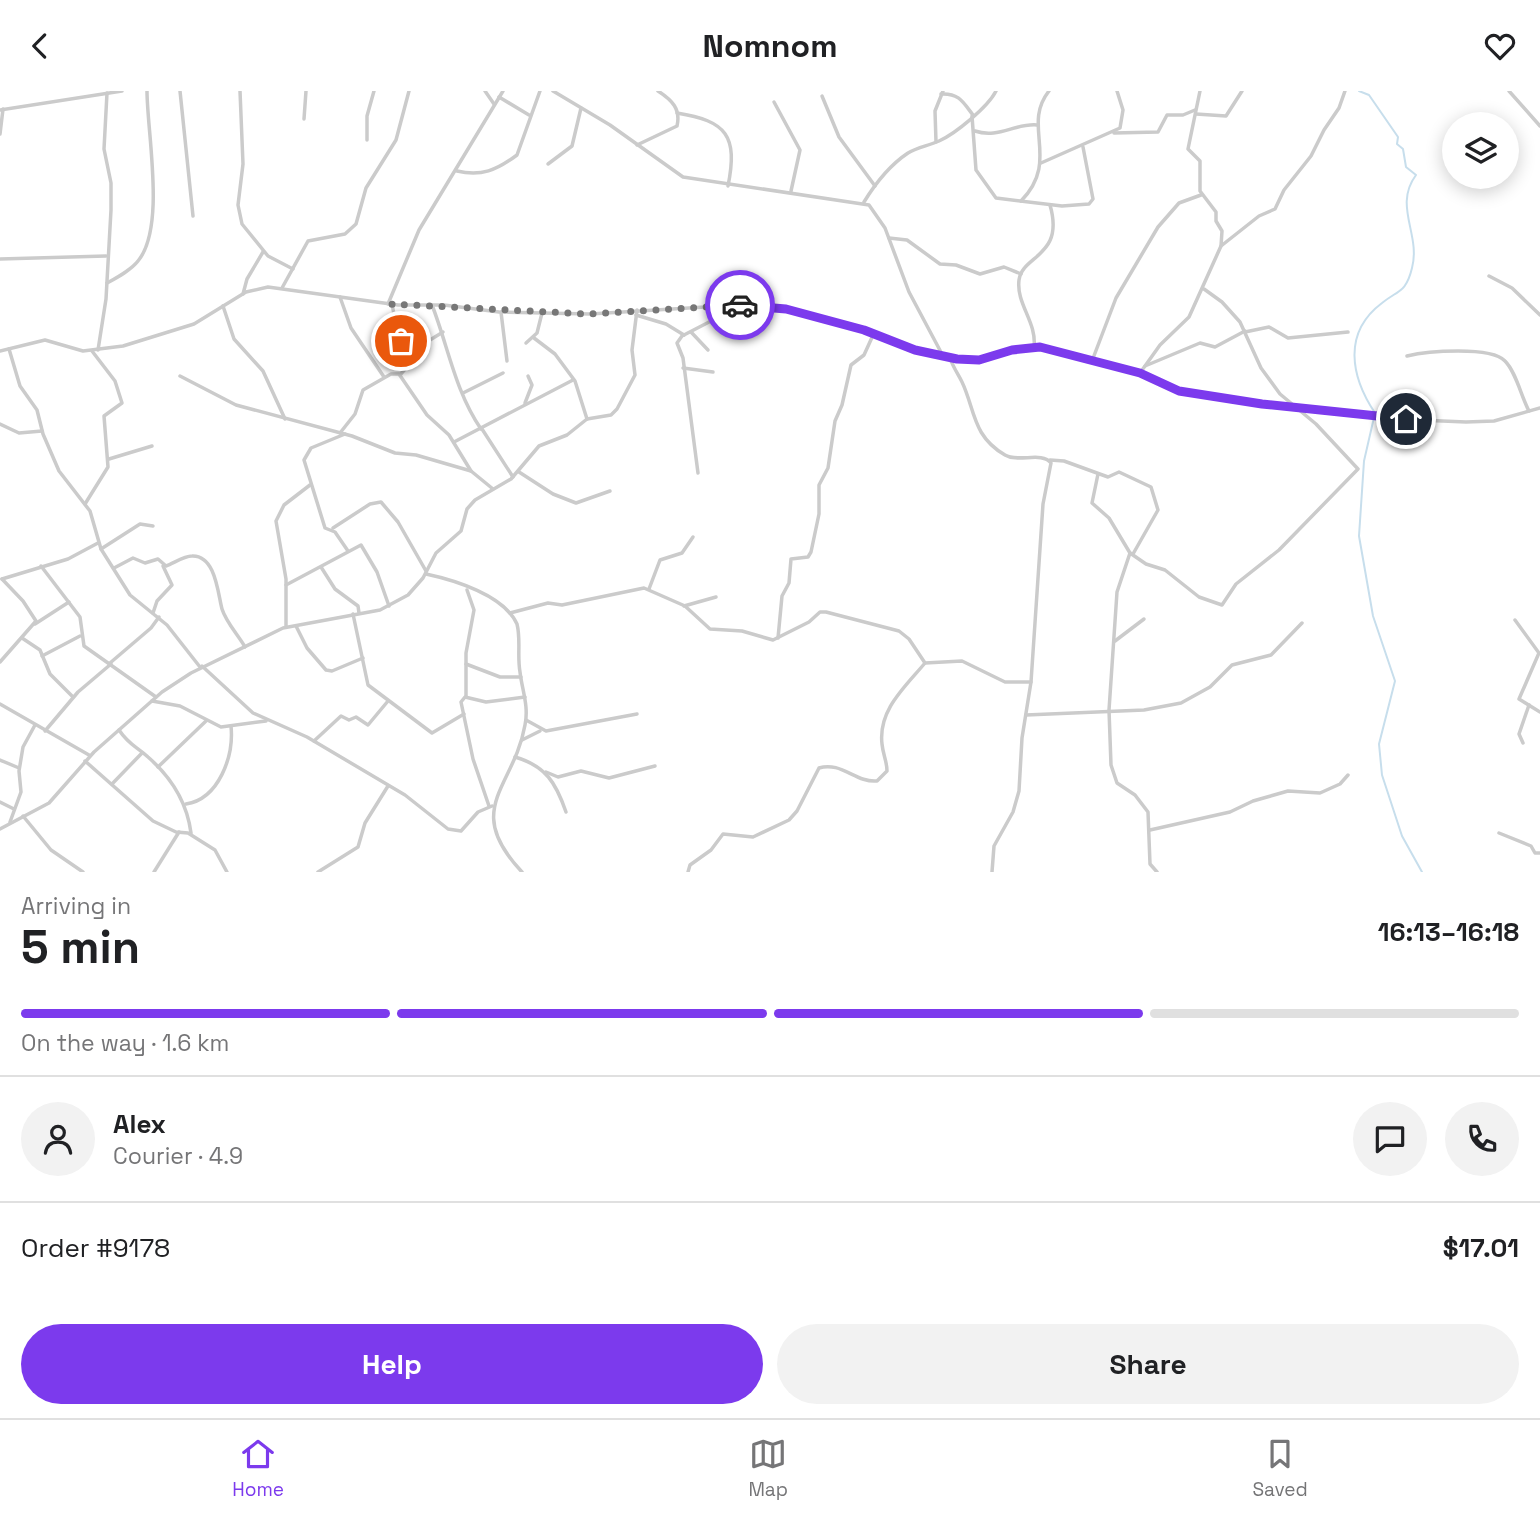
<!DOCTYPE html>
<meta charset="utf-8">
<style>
body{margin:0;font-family:"Space Grotesk",sans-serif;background:#f2f2f2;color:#202124;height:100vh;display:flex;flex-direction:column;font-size:26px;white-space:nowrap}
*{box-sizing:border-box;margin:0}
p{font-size:23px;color:#757577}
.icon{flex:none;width:38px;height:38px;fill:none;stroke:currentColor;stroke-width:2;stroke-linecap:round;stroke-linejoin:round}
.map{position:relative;height:781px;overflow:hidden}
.panel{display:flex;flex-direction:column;background:#fff;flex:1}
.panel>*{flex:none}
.controls{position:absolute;left:1442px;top:21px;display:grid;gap:14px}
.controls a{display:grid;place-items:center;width:77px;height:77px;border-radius:50%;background:#fff;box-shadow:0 4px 18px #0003;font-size:35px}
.pin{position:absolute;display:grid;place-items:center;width:60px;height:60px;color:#fff;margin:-30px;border:4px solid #fff;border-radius:50%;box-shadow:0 2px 7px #0007}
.courier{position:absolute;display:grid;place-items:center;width:70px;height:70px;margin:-35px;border:5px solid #7c3aed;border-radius:50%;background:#fff;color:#222;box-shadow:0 2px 9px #0007}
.headline em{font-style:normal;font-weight:800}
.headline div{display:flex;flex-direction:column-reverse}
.headline{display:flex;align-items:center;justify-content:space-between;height:119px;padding:0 21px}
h1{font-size:46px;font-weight:800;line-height:52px}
.bar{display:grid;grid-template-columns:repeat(4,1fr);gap:10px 7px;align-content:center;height:84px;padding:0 21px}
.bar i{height:9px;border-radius:5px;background:#e0e0e0}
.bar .selected{background:#7c3aed}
.bar p{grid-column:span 4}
.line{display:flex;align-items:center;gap:18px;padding:0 21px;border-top:2px solid #e0e0e0}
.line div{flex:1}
.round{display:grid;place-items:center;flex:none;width:74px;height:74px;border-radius:37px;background:#f2f2f2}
.action{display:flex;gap:14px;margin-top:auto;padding:14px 21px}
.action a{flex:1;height:80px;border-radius:42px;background:#7c3aed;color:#fff;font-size:28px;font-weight:800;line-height:80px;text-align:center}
.action a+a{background:#f2f2f2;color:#202124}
header{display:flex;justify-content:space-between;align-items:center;height:91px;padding:0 21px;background:#fff;font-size:32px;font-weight:800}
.dock{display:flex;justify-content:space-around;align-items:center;height:98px;border-top:2px solid #e0e0e0;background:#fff;font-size:19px;color:#757577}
.dock a{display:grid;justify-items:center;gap:4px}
.dock .selected{color:#7c3aed}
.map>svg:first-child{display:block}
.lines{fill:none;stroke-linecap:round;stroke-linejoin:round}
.stream{stroke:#c7deec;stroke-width:2}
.minor{stroke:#cbcbcb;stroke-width:3.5}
.done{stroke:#777;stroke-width:7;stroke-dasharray:0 12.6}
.route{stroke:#7c3aed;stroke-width:9}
</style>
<header><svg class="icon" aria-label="back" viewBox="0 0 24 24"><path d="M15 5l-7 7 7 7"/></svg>Nomnom<svg class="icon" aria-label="heart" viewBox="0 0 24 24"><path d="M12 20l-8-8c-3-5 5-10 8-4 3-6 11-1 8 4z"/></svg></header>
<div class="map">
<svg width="1540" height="781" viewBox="0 0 1540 781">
<rect width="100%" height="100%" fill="#fff"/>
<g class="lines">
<path class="stream" d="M1359,0L1369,4L1398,46L1397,53L1403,58L1406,76L1416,84C1393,115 1421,143 1412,177C1406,202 1398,199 1382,212C1342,242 1351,286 1375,322L1364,370L1359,445L1373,525L1395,590L1379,653L1382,684L1402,745L1422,781"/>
<g class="minor">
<polyline points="180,0 193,125"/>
<polyline points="240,0 243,73 238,114 242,133 268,165 293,178"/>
<polyline points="485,0 494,13"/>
<polyline points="553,0 610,34 683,86 869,114 885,137 909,201 943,265"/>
<polyline points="1200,0 1188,58 1200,70 1200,100 1216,121 1216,130 1222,140 1221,155"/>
<polyline points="1509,0 1540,35"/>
<path d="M941,3C959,2 963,11 973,24"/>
<polyline points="822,5 839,46 875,95"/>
<polyline points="499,6 529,24"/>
<polyline points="774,11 800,59 791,100"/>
<polyline points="0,19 122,0"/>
<path d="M677,22C727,30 738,45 728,95"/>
<polyline points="1196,23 1226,25 1242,0"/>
<polyline points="972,25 976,79 996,107 1062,115 1089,113 1093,108 1083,56"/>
<polyline points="304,28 306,0"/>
<path d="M975,40C998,48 1015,32 1037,34"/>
<polyline points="1114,42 1158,41 1167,24 1183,24 1195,19"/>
<polyline points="0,43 3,18"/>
<polyline points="367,49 367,25 374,0"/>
<polyline points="936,51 935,20 943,0"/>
<path d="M637,54L677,35C681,18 672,9 658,0"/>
<polyline points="1041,72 1120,37 1123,19 1117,0"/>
<polyline points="548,73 572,55 581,17"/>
<path d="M457,80C481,86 497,79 517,64L540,0"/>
<path d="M1021,110C1061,69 1021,35 1049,0"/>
<path d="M864,111C875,93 890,74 908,62C918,56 928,55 939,50C955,43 988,16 996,0"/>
<polyline points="889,147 907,149 940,173 956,174 980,183 1004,176 1021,183"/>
<polyline points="0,168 106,165"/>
<polyline points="1489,185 1512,197 1540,224"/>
<path d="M107,192C118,186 131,179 138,170C166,136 147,42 147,0"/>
<polyline points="282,197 308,150 345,143 356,133 366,97 396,49 409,0"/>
<polyline points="243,203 247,188 263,161"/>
<polyline points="340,206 351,237 384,286"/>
<polyline points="388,213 419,139 503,0"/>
<polyline points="392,213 398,244 410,262"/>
<path d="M432,214C448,255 455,300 481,338"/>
<polyline points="223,215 234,248 263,280 285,328"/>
<polyline points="501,221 507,270"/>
<polyline points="636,224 666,233 684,244"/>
<polyline points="691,241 708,259"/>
<polyline points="1245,241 1269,236 1288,247 1348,241"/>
<polyline points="534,247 555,263 575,290 587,328"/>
<polyline points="526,252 537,242 542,222"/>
<path d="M1034,256C1037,231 1016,213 1019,189C1022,164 1065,166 1050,114"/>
<polyline points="9,258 20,295 37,319 43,343 59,380 90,420 101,458 130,504 167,534 200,576"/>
<polyline points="98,259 106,208 111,119 111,92 104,58 107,2"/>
<polyline points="0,260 45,249 83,260 123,255 194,233 246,201 268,196 398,214 444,214 499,221 590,223 738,214 778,216 864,238 915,259 957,268 979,269 1012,259 1039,256 1140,282 1179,300 1262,313 1395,328 1466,331 1494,330 1540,317"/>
<path d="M1407,265C1427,260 1491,255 1505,270C1516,281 1521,305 1529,320"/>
<path d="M950,267C953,276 958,283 962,291C975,318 972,345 1005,364C1018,372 1042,360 1051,372L1043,413L1031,591L1022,647L1019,700L1013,721L994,755L992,781"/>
<polyline points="1092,270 1116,207 1158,136 1179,112 1201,104"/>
<polyline points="1145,275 1200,252 1215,256 1245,240"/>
<polyline points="683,277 713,281"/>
<polyline points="1140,282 1160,254 1189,226 1221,155 1259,125 1275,118 1284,99 1311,65 1324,39 1339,17 1345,0"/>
<polyline points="400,284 411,271 412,260 443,241"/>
<polyline points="180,285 236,314 352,345 395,362 416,364 471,380 493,398"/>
<polyline points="463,302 503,282"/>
<polyline points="525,312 532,294 528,285"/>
<polyline points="0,333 19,342 42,340"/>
<polyline points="482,338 513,386"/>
<polyline points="340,342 355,323 363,299 391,283 399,283 427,324 449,344 471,380"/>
<polyline points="345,343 311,357 304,369 325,437 335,441 348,460"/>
<polyline points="454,351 573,289"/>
<polyline points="109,368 152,355"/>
<polyline points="1050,369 1064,370 1108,386 1119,381 1151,396 1158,419 1133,463"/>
<polyline points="519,381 553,403 576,412 610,400"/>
<polyline points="698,382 683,267 677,252 682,245 740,215"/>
<polyline points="1098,383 1092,412 1109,427 1130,462 1146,473 1165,479 1199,506 1222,514 1236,493 1279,459 1358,378 1316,333 1280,303 1261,277 1240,231 1222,211 1204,198"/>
<polyline points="85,413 108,376 104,325 122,312 115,290 92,260"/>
<polyline points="333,437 370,413 381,411 398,431 426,480"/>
<polyline points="101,458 140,433 153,435"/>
<polyline points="1130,462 1117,501 1109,619 1111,674 1117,692 1135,704 1148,721 1150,773 1157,781"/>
<polyline points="41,475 80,526 84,555 156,606"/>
<polyline points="321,476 335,498 358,515 359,522"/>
<path d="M114,477L133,467L145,472L158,468L166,475C174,472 184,465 192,465C216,464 218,504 222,518C226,531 238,544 245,556"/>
<path d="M426,483C454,489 504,504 517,533C521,549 517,564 520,581C522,599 529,615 525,634C514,697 462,717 522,781"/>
<polyline points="2,488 68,468 98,452"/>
<polyline points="286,494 361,454 377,481 389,515"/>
<polyline points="649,498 660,469 682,462 693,446"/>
<polyline points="684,515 716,506"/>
<polyline points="153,522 157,510 172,494 163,475"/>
<polyline points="510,522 548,512 562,514 644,497 685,515 710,538 742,540 773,549 809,531 820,521 826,521 899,540 909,548 925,572 962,570 1005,591 1031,591"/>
<polyline points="353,523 368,594 432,642 464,623"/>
<polyline points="1515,529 1539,562 1519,608 1540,621"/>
<polyline points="35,533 69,511"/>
<polyline points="296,535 307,557 326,579 332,580 363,567"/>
<polyline points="286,536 286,488 276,430 284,414 310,394"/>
<polyline points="22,547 40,559 50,583 73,606"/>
<polyline points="778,547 782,505 789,492 791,468 808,466 811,461 819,423 819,394 828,377 835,330 842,314 851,274 864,264 874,242"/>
<polyline points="1115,550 1144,528"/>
<polyline points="42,565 80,545"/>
<polyline points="0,571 36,530 23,510 2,488"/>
<polyline points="110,572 151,537 159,526"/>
<polyline points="466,573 500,586 521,586"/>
<polyline points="202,575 253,622 307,646 405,704 448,738 461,740 478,721 492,715"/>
<polyline points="466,606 466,562 474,519 467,499"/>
<polyline points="152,610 180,615 221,636 266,630"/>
<polyline points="0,613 89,664"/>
<polyline points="1026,624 1144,619 1181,612 1210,596 1232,574 1271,564 1302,532"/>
<polyline points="526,629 546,640 637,623"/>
<path d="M119,639C129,654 136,655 148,666C172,687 187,711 191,742"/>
<polyline points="45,640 78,601 111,573"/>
<polyline points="522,649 540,640"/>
<polyline points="314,650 341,625 349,629 356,626 368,634 388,610"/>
<polyline points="1523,652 1519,643 1529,614"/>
<path d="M515,666C546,675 556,692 566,721"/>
<polyline points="0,669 19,677"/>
<polyline points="85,670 153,730 176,741 188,742 215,759 227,781"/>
<polyline points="158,676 206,630"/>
<polyline points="546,681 558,686 581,680 609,687 655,675"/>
<polyline points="112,693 142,662"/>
<polyline points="0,711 14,718"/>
<path d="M186,713C219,708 234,665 231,635"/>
<polyline points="489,715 473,668 461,611 465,606 486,611 525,606"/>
<polyline points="23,725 51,759 83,781"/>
<polyline points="10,731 21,701 19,680 23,656 35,634"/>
<polyline points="0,738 49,712 94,661 162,601 191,582 283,537 380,519 408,504 423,487 436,462 461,440 467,418 475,409 511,388 539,355 567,344 587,328 611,324 617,318 635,284 632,259 637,219"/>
<polyline points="1150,739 1230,721 1253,710 1288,700 1320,702 1340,693 1348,684"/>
<polyline points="1499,742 1531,755 1535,762 1540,762"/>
<polyline points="154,781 179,741"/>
<polyline points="318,781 358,756 365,732 388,695"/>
<path d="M688,781L690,774L711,759L723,743L753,746L789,729L797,720L819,677C841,670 856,692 877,690L887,680C887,670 883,664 882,653C878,619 905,596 925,572"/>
</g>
</g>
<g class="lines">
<polyline class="done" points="401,250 392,213 587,223 740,214"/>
<polyline class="route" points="740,214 786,218 864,239 915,259 957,268 979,269 1012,259 1040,256 1140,282 1179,300 1262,313 1406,328"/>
</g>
</svg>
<div class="controls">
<a><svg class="icon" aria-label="layers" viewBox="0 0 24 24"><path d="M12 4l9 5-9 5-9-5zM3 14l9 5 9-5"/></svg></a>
</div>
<div class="pin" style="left:401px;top:250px;background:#ea580c"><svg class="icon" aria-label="bag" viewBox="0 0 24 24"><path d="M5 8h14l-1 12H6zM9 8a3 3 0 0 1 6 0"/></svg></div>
<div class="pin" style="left:1406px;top:328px;background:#1f2937"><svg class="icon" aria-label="home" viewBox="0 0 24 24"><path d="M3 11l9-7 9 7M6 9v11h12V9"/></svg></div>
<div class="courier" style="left:740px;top:214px"><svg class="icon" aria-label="car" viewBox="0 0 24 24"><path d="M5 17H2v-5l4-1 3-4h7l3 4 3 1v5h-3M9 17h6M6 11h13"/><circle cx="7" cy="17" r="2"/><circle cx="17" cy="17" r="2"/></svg></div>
</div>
<section class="panel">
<div class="headline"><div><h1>5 min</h1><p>Arriving in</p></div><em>16:13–16:18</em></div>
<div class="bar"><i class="selected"></i><i class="selected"></i><i class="selected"></i><i></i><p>On the way · 1.6 km</p></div>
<div class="line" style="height:126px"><a class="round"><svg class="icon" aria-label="person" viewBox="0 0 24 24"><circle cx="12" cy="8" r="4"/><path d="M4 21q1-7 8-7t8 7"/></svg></a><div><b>Alex</b><p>Courier · 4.9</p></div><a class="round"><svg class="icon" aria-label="chat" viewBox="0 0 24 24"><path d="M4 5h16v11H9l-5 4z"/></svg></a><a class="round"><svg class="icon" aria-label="phone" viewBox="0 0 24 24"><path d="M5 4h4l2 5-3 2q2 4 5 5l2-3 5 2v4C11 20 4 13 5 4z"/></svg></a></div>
<div class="line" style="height:91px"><div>Order #9178</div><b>$17.01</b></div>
<div class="action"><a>Help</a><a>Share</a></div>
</section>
<nav class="dock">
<a class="selected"><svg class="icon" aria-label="home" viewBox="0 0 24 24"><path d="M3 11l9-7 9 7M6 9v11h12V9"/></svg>Home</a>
<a><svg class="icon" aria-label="map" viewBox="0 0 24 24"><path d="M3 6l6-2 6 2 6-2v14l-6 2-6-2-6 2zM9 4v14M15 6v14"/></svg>Map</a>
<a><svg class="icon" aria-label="saved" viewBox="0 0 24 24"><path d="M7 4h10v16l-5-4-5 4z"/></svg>Saved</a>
</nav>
